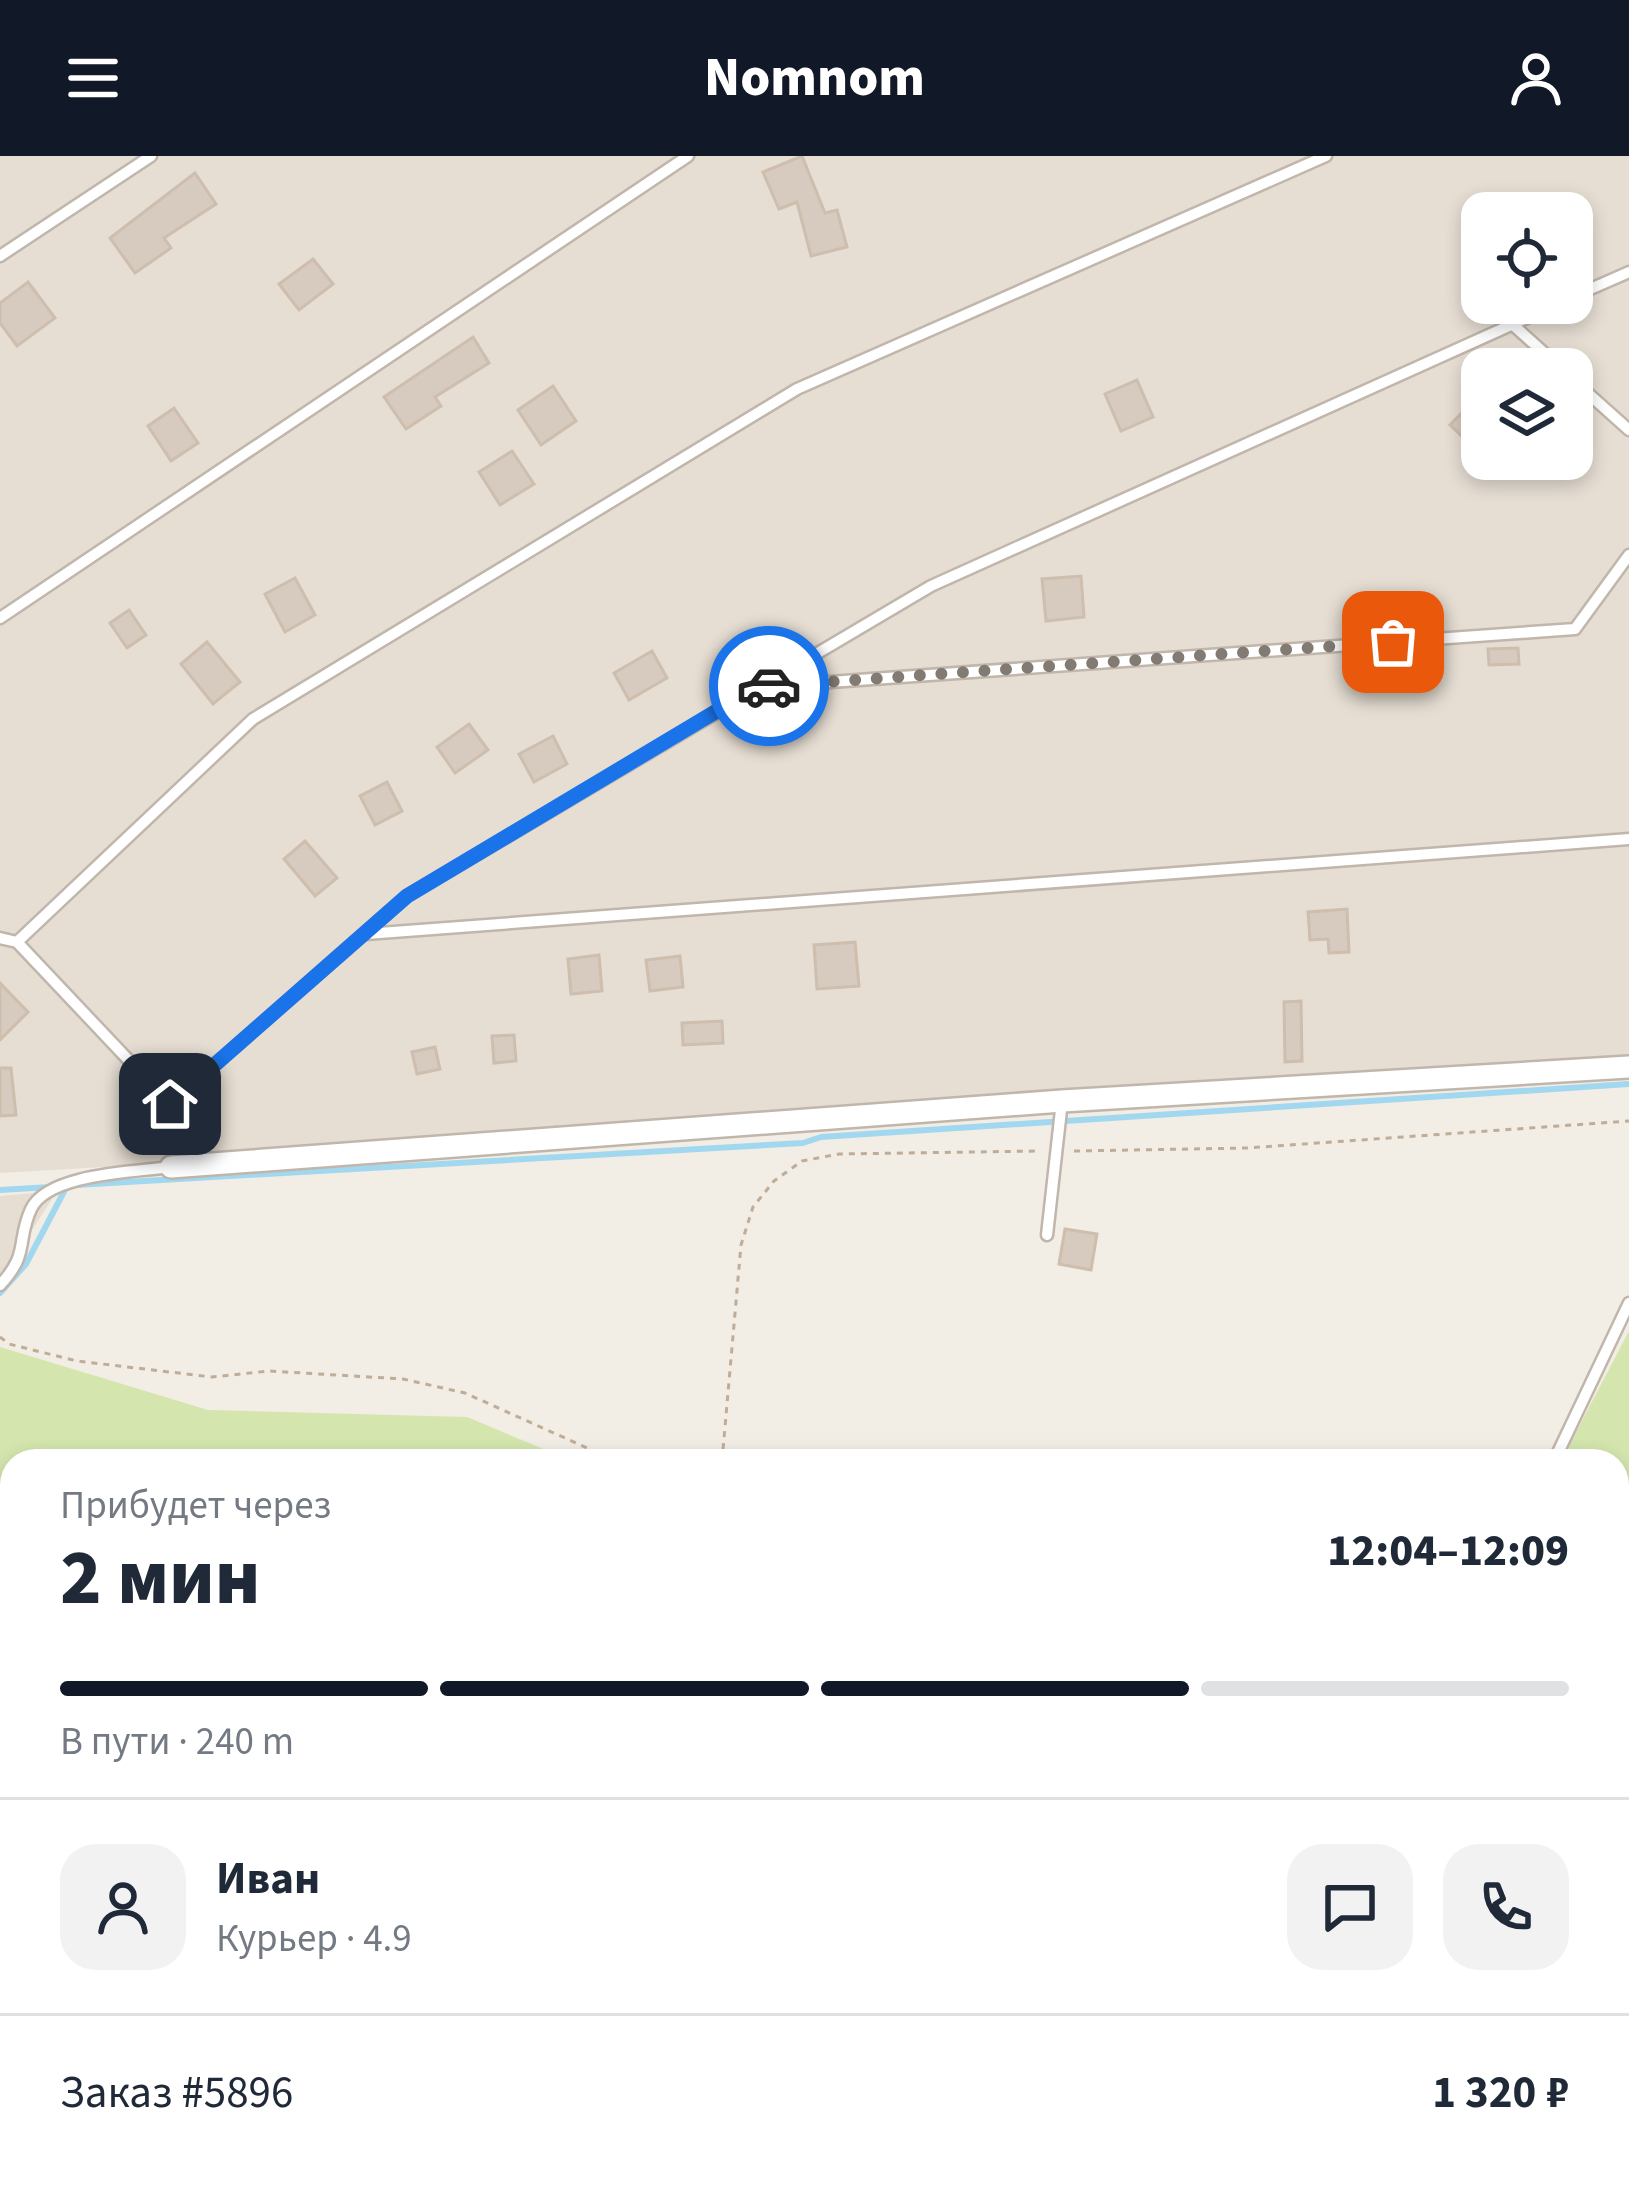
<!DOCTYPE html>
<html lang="ru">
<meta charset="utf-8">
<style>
body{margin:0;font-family:"Source Sans 3",sans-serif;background:#f2f2f3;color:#1f2937;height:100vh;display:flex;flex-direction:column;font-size:45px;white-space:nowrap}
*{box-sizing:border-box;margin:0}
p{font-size:39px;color:#747a83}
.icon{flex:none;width:66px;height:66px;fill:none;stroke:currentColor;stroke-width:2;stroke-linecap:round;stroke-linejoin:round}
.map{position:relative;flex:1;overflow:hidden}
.sheet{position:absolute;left:0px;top:1293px;width:1629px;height:744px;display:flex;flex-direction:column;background:#fff;border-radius:36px 36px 0 0;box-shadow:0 6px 18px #0003}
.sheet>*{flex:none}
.tools{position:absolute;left:1461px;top:36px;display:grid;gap:24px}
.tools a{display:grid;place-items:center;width:132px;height:132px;border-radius:24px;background:#fff;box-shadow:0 6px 18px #0003;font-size:60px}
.pin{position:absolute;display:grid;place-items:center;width:102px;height:102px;color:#fff;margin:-51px;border-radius:24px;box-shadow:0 6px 18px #0006}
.courier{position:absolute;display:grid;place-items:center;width:120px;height:120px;margin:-60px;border:9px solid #1a73e8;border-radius:50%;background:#fff;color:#222;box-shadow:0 3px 15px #0007}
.head em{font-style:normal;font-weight:800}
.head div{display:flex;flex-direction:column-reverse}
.head{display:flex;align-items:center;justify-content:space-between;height:204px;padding:0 60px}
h1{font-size:78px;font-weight:800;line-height:90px}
.bar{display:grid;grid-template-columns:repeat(4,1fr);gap:18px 12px;align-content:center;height:144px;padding:0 60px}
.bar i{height:15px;border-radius:9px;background:#e0e1e3}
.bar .active{background:#111827}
.bar p{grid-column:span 4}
.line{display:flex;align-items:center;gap:30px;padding:0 60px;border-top:3px solid #e0e1e3}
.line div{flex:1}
.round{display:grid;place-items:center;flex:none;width:126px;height:126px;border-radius:36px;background:#f2f2f3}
header{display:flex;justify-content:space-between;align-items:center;height:156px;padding:0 60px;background:#111827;color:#fff;font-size:54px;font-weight:800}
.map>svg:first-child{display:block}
.residential{fill:#e6ded3;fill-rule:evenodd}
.green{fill:#d4e6ae}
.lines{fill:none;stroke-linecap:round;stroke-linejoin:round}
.stream{stroke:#a2d8ef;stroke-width:6}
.river{stroke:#a2d8ef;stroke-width:36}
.building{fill:#d7cabe;stroke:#cebeae;stroke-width:3}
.service-casing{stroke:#c0b6ab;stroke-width:15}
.minor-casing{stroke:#c0b6ab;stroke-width:26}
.path{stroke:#bfad99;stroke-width:3;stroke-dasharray:6 6;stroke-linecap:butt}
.service{stroke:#fff;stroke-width:10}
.minor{stroke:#fff;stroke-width:21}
.done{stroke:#827b73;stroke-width:12;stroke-dasharray:0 21.6}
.route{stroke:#1a73e8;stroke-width:15}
</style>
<header><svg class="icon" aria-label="menu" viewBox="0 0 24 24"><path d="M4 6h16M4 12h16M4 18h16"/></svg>Nomnom<svg class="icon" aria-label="person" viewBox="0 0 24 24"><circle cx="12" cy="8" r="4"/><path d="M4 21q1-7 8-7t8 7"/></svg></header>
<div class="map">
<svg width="1629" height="2037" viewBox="0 0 1629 2037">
<rect width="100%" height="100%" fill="#f2ede5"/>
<g class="residential">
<path d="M0,0H1629V923L0,1017ZM1482,57H1572V147H1482ZM1482,213H1572V303H1482Z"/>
<polygon points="57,1035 18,1096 0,1122 0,1040"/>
<polygon points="0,1848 12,1861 12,2025 154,2025 164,2037 0,2037"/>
</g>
<g class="green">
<polygon points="1629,1175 1629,1418 1617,1431 1617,1305 1561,1305"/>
<polygon points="0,1191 208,1254 467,1261 572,1305 12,1305 12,1861 0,1848"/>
<polygon points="1629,1546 1629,1781 1617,1774 1617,1579"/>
<polygon points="154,2025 504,2025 498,2037 164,2037"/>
<polygon points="1130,2025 1292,2025 1283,2037 1125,2037"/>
</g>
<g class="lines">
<g class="stream">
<polyline points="76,1029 803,987 821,981 1629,928"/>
<polyline points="0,1034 51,1031"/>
<polyline points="0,1137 26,1108 67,1030"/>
<polyline points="0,1827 12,1841"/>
<polyline points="168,2025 178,2037"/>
</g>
<g class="river">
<polyline points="1617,1384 1629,1374"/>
<polyline points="1200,2037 1206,2025"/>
</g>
</g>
<g class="building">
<polygon points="802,0 825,57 837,54 847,91 811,100 797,46 779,53 763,16"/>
<polygon points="195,17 216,48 164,82 171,92 135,117 110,82"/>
<polygon points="313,103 333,128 299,154 279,128"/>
<polygon points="28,126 55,162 17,190 0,167 0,147"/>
<polygon points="473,181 489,207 435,241 441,250 406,273 384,241"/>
<polygon points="1137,224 1153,261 1121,275 1105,238"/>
<polygon points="553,230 576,265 541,289 518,254"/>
<polygon points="1482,236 1482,278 1471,289 1450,269"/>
<polygon points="174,252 198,287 171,305 148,270"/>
<polygon points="512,295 534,328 500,349 479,316"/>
<polygon points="1081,420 1084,461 1046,465 1042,423"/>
<polygon points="295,422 315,459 285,476 265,438"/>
<polygon points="129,454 146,479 127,492 110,467"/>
<polygon points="207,486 240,526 213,548 181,508"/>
<polygon points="1518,492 1519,508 1489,509 1488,493"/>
<polygon points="652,495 667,522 629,544 614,517"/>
<polygon points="469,568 488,594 455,617 437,591"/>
<polygon points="553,580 567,608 534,626 519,598"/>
<polygon points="387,626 402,655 375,669 360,640"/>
<polygon points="305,685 337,722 315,740 284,703"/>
<polygon points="1347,753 1349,796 1329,797 1328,783 1310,784 1308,756"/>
<polygon points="855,786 859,830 817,833 814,789"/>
<polygon points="599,799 602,835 571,838 568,803"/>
<polygon points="680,800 683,831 650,835 646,804"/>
<polygon points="0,827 28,856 0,884"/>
<polygon points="1301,845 1302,905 1285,906 1284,846"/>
<polygon points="722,865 723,887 683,889 682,867"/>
<polygon points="514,879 516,905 494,907 492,880"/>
<polygon points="435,891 440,913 417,918 412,896"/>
<polygon points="0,912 11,912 16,959 0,960"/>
<polygon points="1065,1073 1097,1078 1091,1114 1059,1108"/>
</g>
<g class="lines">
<defs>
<g id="service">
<polyline points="0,100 151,0"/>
<polyline points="1572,141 1629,116"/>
<polyline points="1512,168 1562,213"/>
<polyline points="1572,223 1629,274"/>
<polyline points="0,462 688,0"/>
<polyline points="760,531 1575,473 1629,399"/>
<polyline points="366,778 1629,683"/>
<polyline points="0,782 17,786 170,948 407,740 931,430 1560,147"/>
<polyline points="17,786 253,563 797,233 1326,0"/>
<polyline points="1047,1079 1062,945"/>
<path d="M0,1129C30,1097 16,1086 31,1053C48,1017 137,1016 171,1011"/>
<polyline points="1554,1305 1629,1147"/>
</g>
<polyline id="minor" points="171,1011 1062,945 1629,911"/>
</defs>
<use href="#service" class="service-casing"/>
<use href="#minor" class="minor-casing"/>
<g class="path">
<polyline points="1074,995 1247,992 1629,965"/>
<polyline points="0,1181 9,1188 77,1205 212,1221 269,1215 403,1223 465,1237 616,1305"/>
<polyline points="722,1305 741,1089 753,1051 774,1025 802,1005 839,998 1040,995"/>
<polyline points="1617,1479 1629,1446"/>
<polyline points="1617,1500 1617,1533"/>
<polyline points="559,2037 565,2025"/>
<polyline points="1496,2037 1508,2025"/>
</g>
<use href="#service" class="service"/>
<use href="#minor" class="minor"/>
</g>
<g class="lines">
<polyline class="done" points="769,530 1393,486"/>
<polyline class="route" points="170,948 407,740 757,531 769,530"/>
</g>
</svg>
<div class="tools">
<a><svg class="icon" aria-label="locate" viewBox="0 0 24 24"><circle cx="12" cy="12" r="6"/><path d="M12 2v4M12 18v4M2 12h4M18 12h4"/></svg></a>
<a><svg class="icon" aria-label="layers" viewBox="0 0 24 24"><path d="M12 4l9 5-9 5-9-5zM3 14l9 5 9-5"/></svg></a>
</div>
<div class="pin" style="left:1393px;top:486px;background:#ea580c"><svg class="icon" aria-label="bag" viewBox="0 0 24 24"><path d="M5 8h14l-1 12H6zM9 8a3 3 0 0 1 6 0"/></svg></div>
<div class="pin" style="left:170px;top:948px;background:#1f2937"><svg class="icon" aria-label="home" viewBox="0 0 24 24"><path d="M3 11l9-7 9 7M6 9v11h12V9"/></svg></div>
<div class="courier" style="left:769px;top:530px"><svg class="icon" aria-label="car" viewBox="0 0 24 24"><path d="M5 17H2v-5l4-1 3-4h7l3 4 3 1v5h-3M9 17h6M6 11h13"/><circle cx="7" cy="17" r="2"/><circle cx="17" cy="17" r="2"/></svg></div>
<section class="sheet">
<div class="head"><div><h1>2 мин</h1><p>Прибудет через</p></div><em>12:04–12:09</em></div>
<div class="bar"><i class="active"></i><i class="active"></i><i class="active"></i><i></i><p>В пути · 240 m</p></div>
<div class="line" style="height:216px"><a class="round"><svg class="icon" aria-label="person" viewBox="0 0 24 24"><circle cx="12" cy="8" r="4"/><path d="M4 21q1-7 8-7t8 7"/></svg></a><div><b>Иван</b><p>Курьер · 4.9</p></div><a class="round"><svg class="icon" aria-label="chat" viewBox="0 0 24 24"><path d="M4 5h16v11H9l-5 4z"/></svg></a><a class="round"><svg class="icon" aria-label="phone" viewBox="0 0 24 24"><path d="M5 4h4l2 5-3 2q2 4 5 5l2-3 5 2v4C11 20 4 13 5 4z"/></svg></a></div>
<div class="line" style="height:156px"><div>Заказ #5896</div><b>1 320 ₽</b></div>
</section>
</div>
